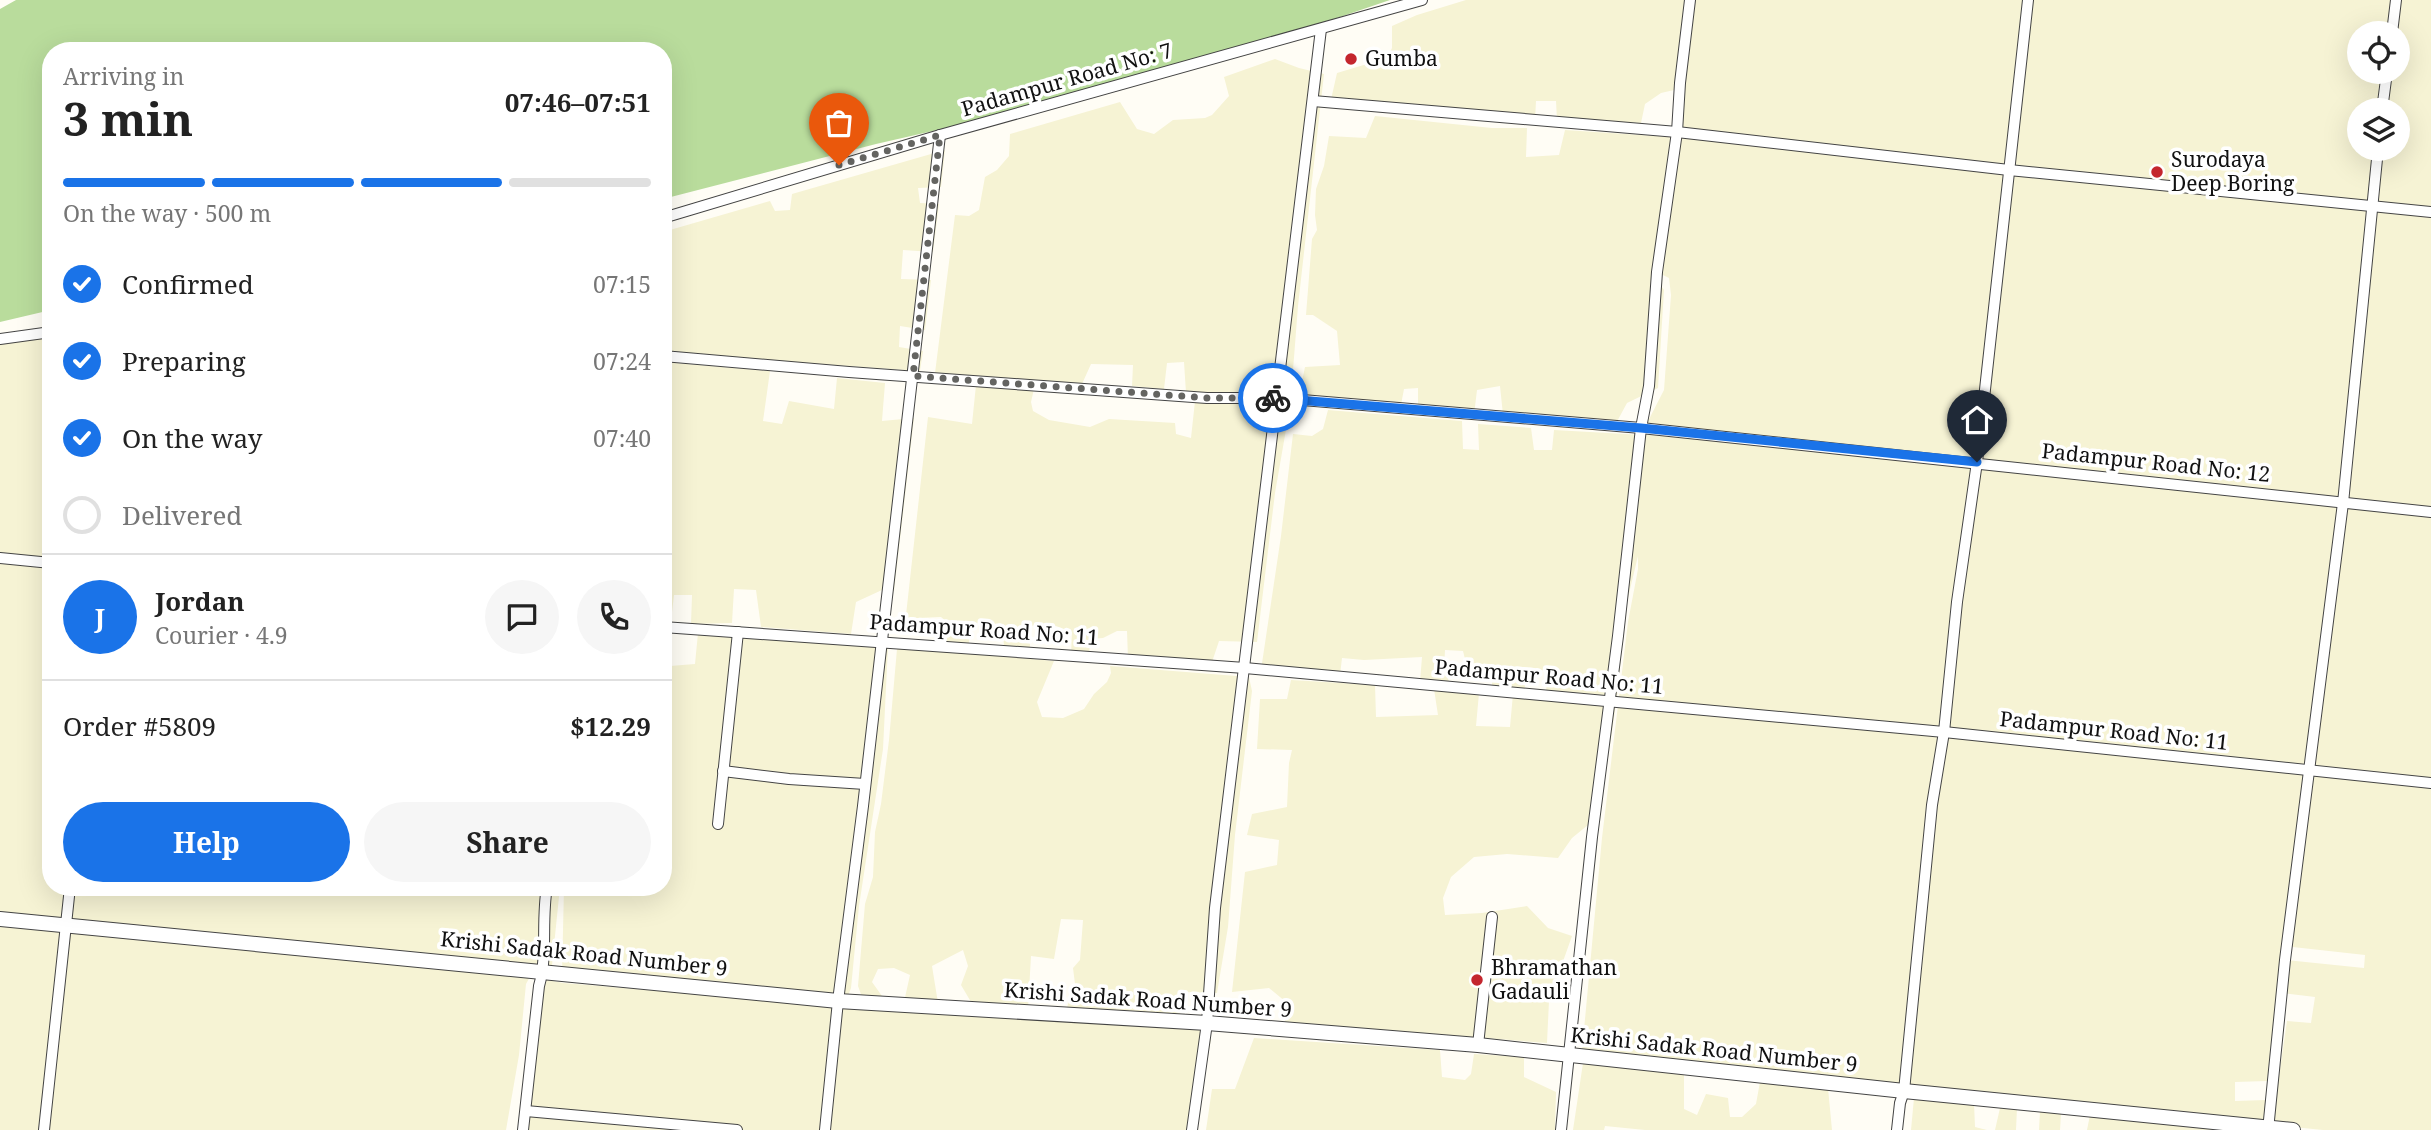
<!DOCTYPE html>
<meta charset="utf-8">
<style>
body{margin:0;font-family:"Noto Serif",serif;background:#f6f6f6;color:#222;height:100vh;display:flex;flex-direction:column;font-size:26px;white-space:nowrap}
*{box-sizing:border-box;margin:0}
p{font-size:23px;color:#767676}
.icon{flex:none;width:38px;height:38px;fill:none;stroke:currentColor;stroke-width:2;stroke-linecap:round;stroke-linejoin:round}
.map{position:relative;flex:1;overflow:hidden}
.panel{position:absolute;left:42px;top:42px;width:630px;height:854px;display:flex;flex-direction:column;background:#fff;border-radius:28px;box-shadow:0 7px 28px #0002}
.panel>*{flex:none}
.tools{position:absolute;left:2347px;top:21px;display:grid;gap:14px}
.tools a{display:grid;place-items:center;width:63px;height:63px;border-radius:50%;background:#fff;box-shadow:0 7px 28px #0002;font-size:35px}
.pin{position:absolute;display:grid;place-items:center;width:60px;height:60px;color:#fff;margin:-72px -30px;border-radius:50% 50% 50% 0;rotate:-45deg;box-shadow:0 0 7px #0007}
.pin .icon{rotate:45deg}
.courier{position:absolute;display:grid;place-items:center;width:70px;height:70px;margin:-35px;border:5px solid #1a73e8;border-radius:50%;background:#fff;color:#222;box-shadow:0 2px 9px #0007}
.summary em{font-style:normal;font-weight:700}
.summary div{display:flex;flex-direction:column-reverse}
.summary{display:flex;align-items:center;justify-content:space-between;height:119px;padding:0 21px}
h1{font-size:46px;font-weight:700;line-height:52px}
.bar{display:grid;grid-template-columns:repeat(4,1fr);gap:10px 7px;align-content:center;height:84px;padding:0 21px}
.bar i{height:9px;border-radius:5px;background:#e0e0e0}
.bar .selected{background:#1a73e8}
.bar p{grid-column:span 4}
.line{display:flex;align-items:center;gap:18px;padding:0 21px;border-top:2px solid #e0e0e0}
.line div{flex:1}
.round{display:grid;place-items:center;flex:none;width:74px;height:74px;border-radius:37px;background:#f6f6f6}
ol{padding:0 21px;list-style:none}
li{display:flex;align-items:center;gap:21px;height:77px}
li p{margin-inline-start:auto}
li .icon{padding:7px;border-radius:50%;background:#1a73e8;color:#fff;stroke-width:4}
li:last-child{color:#767676}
li i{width:38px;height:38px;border:4px solid #e0e0e0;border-radius:50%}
.button{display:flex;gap:14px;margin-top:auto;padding:14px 21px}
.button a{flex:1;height:80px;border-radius:42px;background:#1a73e8;color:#fff;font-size:28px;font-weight:700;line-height:80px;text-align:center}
.button a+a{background:#f6f6f6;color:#222}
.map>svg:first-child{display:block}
.farmland{fill:#f6f3d4;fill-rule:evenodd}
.forest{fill:#b9dc9c}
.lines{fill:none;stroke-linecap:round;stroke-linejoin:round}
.minor-casing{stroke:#444;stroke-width:12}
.tertiary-casing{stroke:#444;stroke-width:16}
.minor{stroke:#fff;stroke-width:10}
.tertiary{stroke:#fff;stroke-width:14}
.done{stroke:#646461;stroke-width:7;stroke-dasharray:0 12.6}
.route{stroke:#1a73e8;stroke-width:9}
.poi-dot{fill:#c4262e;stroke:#fff;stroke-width:2.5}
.labels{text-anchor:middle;stroke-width:7;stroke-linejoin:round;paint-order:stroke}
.poi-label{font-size:21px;fill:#111;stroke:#fff;text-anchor:start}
.street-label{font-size:21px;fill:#111;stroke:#fff}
</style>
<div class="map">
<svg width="2431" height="1130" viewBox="0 0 2431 1130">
<rect width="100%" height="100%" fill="#fffdf5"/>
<g class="farmland">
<polygon points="1466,0 1688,0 1674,90 1661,93 1645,104 1641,123 1557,120 1556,101 1536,101 1535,120 1330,104 1337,73 1387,58 1392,48 1392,26 1417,15"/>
<path d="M1694,0H2431V1130H2323L2272,1125L2287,1021L2311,1023L2315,997L2282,993L2285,960L2364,968L2365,955L2283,946L2267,1081L2235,1082V1101L2266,1100L2264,1124L1889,1087L1582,1051L1602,838L1628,622L1638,569V556L1626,606L1617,697L1546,692L1548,671L1525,668V690L1492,687V665L1466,663L1463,651L1445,650L1444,671L1450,683L1420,682L1422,657L1364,660L1342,658L1340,675L1261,670L1281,536L1293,434L1312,436L1323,429L1328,410L1462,421L1463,449L1479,450L1478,424L1531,428L1534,450H1552L1554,430L1644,435V429L1664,390L1671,295L1669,278L1659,273ZM2359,33H2398V72H2359ZM2359,110H2398V149H2359Z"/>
<polygon points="1275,59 1299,68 1324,74 1298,306 1291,396 1186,393 1184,362 1167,363 1164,389 1132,386 1133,365 1091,364 1082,384 935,373 955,215 969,216 979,210 985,177 997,170 1009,156 1010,134 1120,102 1137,129 1154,134 1173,120 1205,118 1212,115 1229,96 1224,77"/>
<polygon points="1375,116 1492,128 1527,128 1526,157 1559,155 1565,130 1671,137 1654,276 1664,290 1658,388 1627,403 1614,427 1503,415 1500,386 1477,390 1474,415 1418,412 1418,388 1404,389 1400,410 1298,401 1305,367 1340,365 1337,331 1313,315 1306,315 1312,239 1317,230 1315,215 1316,189 1324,166 1329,136 1366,138"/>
<polygon points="945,150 941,187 918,188 920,203 939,204 933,252 903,250 901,279 931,280 925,330 900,326 899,347 923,351 920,371 663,353 663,232 770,201 775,211 790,210 792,194"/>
<polygon points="51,335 51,887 560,887 551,975 532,973 526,984 519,1055 506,1130 0,1130 0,344"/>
<polygon points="663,362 770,371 763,421 782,424 789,401 834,409 837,378 885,383 882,421 914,418 894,591 882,590 856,602 851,634 761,627 756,590 734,589 732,623 691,624 692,595 674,595 671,621 663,620"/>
<polygon points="976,385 1034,389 1031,402 1033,411 1049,420 1090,427 1109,419 1175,423 1176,434 1191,438 1195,401 1285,407 1288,418 1275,493 1257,642 1219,641 1211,665 1128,659 1127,631 1117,631 1103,638 1090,639 1089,659 1071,656 1072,632 1048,623 1030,626 1030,650 1004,649 1003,624 972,623 968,648 941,644 947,622 941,617 918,618 905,624 928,417 972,424"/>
<polygon points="698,633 888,647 883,749 859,906 851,988 848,996 562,974 564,887 663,887 663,662 670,666 695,664"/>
<polygon points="897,649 924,649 1054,661 1037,702 1042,717 1063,718 1084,709 1094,694 1107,682 1111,673 1110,666 1249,677 1252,691 1235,835 1228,927 1217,993 1183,992 1179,1022 1065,1013 1075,984 1073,968 1080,960 1083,920 1061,919 1054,959 1031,956 1028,1009 974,1007 961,985 968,966 963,950 932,966 938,1003 904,1002 910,975 894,968 878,969 872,982 882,996 862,997 858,986 865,904 873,877 875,832 881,804 889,740"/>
<polygon points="1291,680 1375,685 1376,717 1438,715 1434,689 1479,693 1476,726 1510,727 1513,694 1616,704 1598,826 1588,825 1572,838 1558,858 1507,854 1474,857 1451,877 1443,898 1445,915 1482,913 1527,906 1548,928 1572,936 1549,1001 1547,1043 1285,1022 1286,1002 1269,988 1232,992 1245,872 1277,865 1279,840 1247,835 1252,814 1287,807 1289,763 1292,750 1257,749 1260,699 1287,699"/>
<polygon points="538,978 563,983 857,1007 1203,1030 1211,1039 1195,1130 518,1130"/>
<polygon points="1254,1038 1440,1050 1442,1077 1465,1080 1471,1074 1474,1054 1524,1057 1524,1077 1556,1092 1555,1130 1206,1130 1212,1089 1235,1089"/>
<polygon points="1583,1063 1684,1074 1684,1109 1697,1115 1706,1094 1728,1098 1730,1117 1742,1117 1756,1104 1760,1082 1828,1088 1832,1130 1645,1130 1605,1126 1604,1130 1573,1130"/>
<polygon points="1914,1098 1974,1103 1975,1127 1987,1130 1911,1130"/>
<polygon points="2000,1108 2017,1108 2016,1130 1995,1130"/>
<polygon points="2040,1111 2061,1113 2060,1130 2039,1130"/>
<polygon points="2090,1115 2262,1130 2087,1130"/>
</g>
<polygon class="forest" points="16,0 1390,0 1152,81 876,144 663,199 663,51 51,51 51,310 0,322 0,9"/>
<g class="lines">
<defs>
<g id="minor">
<polyline points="2392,33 2396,0"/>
<polyline points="1313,101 1677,132 2009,170 2431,212"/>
<polyline points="2382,110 2387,72"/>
<polyline points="663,218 940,135 1422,0"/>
<polyline points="0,339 51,332"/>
<polyline points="663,356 849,372 1207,398 1278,398 1641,428 2431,512"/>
<polyline points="0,558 51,563"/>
<polyline points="663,627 1245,668 1944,732 2431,783"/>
<polyline points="723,771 789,779 865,784"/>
<polyline points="718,824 738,632"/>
<polyline points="1478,1045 1492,917"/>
<polyline points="526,1111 737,1130"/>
<polyline points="44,1130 70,887"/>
<path d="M523,1130L539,986C548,955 541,920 547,887"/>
<polyline points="825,1130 838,1001 863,806 940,135"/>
<polyline points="1192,1130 1207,1023 1215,908 1321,29"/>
<polyline points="1561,1130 1592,837 1618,636 1641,428 1649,386 1657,272 1677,132 1680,83 1690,0"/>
<polyline points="1897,1130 1900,1103 1904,1091 1932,805 1944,732 1957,602 1977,462 2028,0"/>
<polyline points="2268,1130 2285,960 2343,503 2378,149"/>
</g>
<polyline id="tertiary" points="0,919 838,1001 1207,1023 1478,1045 1904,1091 2293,1130"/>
</defs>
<use href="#minor" class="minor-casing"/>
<use href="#tertiary" class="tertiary-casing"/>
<use href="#minor" class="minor"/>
<use href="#tertiary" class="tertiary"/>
</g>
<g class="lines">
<polyline class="done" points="839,165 940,135 913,376 1207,398 1273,398"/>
<polyline class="route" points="1273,398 1641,428 1977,462"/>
</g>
<g class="poi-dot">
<circle cx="1351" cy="59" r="7"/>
<circle cx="2157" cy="172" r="7"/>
<circle cx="1477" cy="980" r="7"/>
</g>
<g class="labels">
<g class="poi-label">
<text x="1365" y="66">Gumba</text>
<text x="2171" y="167">Surodaya<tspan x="2171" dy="24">Deep Boring</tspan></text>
<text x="1491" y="975">Bhramathan<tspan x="1491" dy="24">Gadauli</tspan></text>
</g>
<g class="street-label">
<text transform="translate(1067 80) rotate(-16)" y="7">Padampur Road No: 7</text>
<text transform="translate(2156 463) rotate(6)" y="7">Padampur Road No: 12</text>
<text transform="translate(984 630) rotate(4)" y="7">Padampur Road No: 11</text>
<text transform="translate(1549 677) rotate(5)" y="7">Padampur Road No: 11</text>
<text transform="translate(2114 731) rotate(6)" y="7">Padampur Road No: 11</text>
<text transform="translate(584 954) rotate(6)" y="7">Krishi Sadak Road Number 9</text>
<text transform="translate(1148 1000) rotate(4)" y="7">Krishi Sadak Road Number 9</text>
<text transform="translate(1714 1050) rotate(6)" y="7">Krishi Sadak Road Number 9</text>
</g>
</g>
</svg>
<div class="tools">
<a><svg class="icon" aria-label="locate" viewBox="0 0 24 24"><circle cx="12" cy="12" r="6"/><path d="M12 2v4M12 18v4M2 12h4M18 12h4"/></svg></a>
<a><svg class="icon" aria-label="layers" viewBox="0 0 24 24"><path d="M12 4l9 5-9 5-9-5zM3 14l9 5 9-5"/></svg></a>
</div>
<div class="pin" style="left:839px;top:165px;background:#ea580c"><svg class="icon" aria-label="bag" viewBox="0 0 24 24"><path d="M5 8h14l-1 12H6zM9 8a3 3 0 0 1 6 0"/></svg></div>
<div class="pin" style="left:1977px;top:462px;background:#1f2937"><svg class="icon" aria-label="home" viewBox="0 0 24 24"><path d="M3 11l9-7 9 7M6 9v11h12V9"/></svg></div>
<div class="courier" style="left:1273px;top:398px"><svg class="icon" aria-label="bike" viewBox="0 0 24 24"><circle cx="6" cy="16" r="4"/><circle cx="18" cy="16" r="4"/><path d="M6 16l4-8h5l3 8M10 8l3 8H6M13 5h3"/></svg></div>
<section class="panel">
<div class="summary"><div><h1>3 min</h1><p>Arriving in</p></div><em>07:46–07:51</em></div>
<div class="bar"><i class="selected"></i><i class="selected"></i><i class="selected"></i><i></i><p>On the way · 500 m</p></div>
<ol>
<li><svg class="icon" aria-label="check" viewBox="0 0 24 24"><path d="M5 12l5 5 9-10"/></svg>Confirmed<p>07:15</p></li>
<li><svg class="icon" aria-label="check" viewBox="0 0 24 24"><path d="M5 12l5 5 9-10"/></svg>Preparing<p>07:24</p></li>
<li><svg class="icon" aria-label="check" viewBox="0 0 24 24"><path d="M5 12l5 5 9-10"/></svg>On the way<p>07:40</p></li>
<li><i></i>Delivered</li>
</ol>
<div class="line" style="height:126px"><b class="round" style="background:#1a73e8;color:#fff">J</b><div><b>Jordan</b><p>Courier · 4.9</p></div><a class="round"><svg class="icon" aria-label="chat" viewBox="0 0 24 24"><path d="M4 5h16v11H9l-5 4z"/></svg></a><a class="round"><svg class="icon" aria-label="phone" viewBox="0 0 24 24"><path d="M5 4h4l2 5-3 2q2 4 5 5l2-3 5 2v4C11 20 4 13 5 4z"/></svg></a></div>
<div class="line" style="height:91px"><div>Order #5809</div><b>$12.29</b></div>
<div class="button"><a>Help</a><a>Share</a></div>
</section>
</div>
